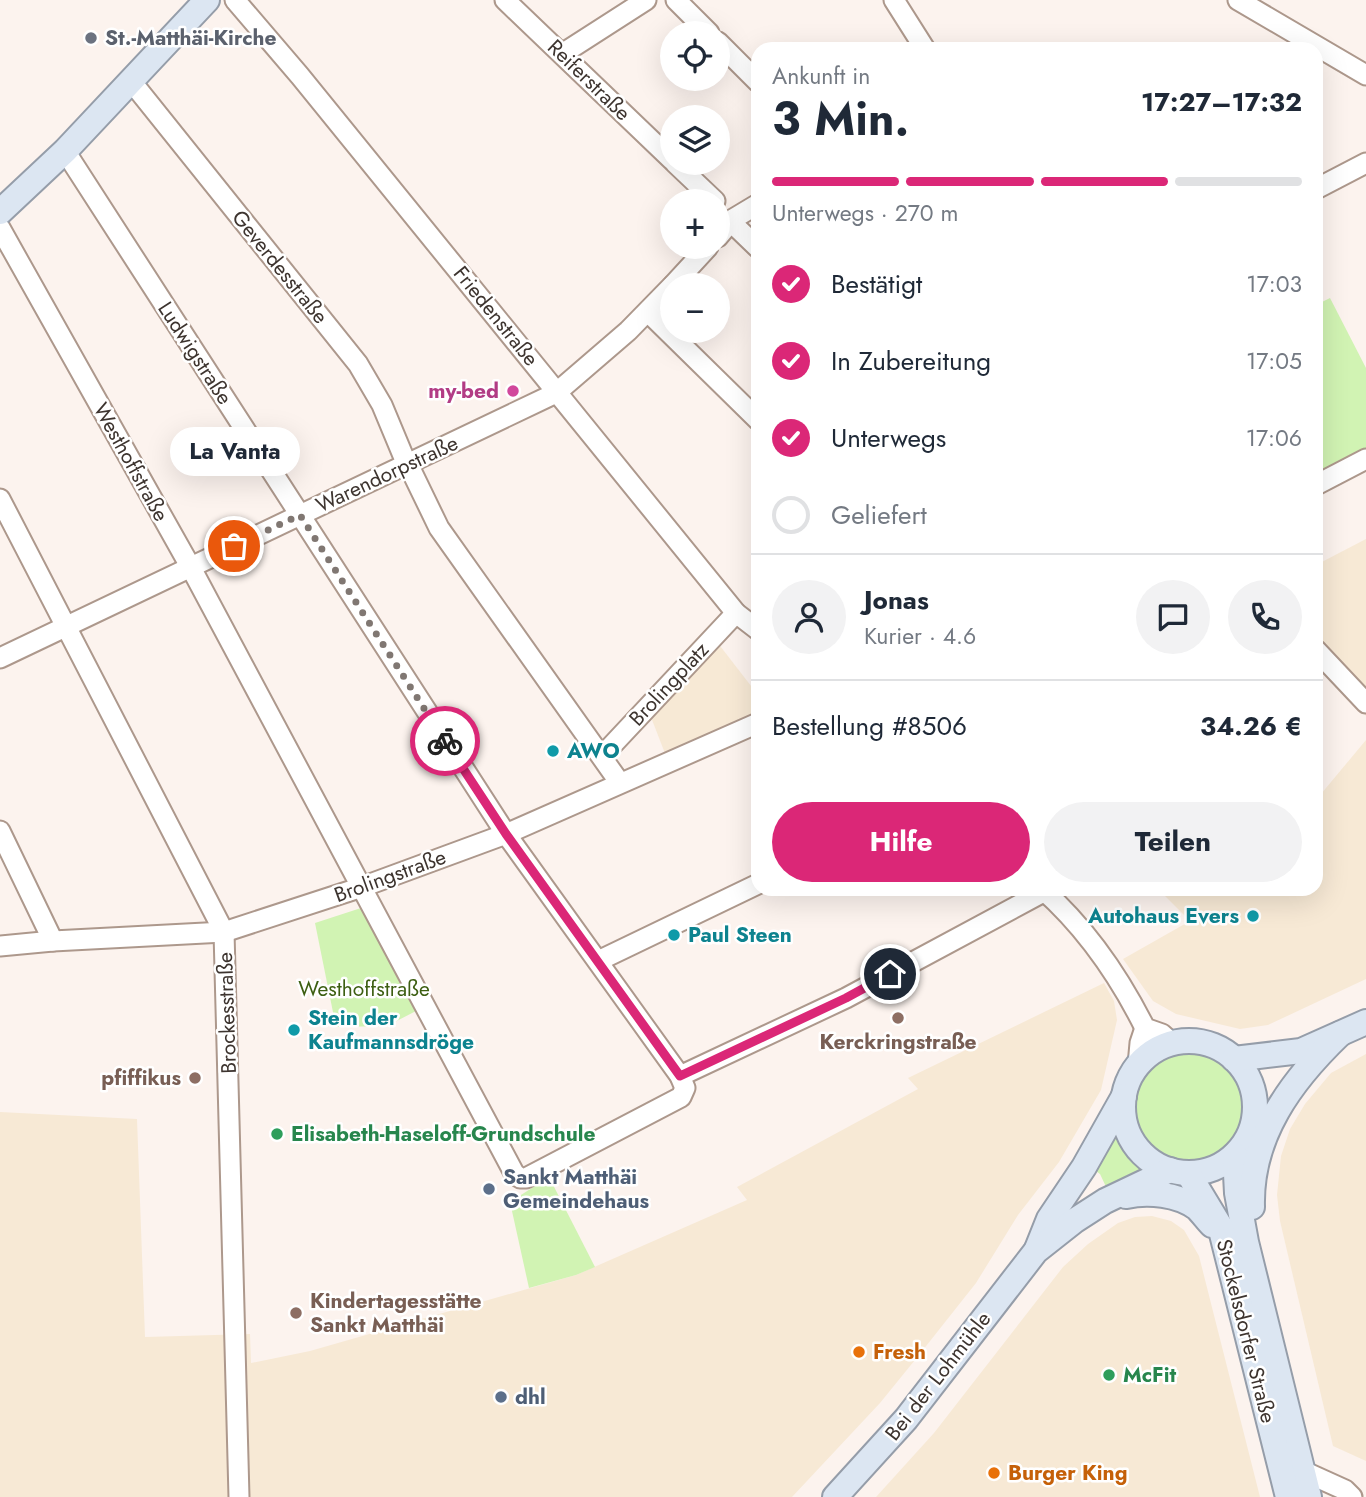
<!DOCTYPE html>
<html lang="de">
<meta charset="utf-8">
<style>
body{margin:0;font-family:Jost,sans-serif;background:#f2f2f3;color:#1f2937;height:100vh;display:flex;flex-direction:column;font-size:26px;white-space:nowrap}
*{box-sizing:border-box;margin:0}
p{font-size:23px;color:#747a83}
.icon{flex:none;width:38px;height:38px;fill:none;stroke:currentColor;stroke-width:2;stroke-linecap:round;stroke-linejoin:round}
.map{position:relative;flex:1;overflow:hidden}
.drawer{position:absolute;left:751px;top:42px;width:572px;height:854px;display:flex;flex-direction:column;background:#fff;border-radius:21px;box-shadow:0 7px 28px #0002}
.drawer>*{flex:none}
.tools{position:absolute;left:660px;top:21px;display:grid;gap:14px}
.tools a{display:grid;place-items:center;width:70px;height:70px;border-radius:50%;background:#fff;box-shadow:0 7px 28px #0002;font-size:35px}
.pin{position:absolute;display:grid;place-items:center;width:60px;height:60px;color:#fff;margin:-30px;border:4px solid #fff;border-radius:50%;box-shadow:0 2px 7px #0007}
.courier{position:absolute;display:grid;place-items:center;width:70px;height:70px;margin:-35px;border:5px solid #db2777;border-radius:50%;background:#fff;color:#222;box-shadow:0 2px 9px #0007}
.bubble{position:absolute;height:49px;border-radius:24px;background:#fff;box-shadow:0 7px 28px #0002;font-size:23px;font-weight:700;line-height:49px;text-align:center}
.headline em{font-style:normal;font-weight:700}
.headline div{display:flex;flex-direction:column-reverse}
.headline{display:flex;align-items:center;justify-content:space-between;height:119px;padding:0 21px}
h1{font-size:46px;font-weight:700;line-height:52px}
.bar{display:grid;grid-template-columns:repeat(4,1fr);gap:10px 7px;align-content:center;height:84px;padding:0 21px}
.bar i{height:9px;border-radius:5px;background:#e0e1e3}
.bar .active{background:#db2777}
.bar p{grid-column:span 4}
.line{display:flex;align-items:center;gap:18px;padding:0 21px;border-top:2px solid #e0e1e3}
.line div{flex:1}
.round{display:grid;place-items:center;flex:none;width:74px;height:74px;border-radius:37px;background:#f2f2f3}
ol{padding:0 21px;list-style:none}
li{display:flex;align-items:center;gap:21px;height:77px}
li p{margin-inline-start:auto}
li .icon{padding:7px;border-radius:50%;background:#db2777;color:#fff;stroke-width:4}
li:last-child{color:#747a83}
li i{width:38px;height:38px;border:4px solid #e0e1e3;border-radius:50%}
.button{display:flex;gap:14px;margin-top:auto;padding:14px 21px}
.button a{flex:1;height:80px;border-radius:42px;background:#db2777;color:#fff;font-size:28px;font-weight:700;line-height:80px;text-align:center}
.button a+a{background:#f2f2f3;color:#1f2937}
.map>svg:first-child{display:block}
.commercial{fill:#f7e9d5}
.green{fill:#d1f3b3}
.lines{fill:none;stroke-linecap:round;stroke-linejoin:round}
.minor-casing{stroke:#ad988c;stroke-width:23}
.major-casing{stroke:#959da9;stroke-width:28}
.minor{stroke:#fff;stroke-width:19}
.major{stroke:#dce6f2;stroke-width:24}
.done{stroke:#807772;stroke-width:7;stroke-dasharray:0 12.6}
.route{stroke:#db2777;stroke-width:9}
.worship-dot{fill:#6b7280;stroke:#fff;stroke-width:2.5}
.hotel-dot{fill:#d1479c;stroke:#fff;stroke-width:2.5}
.culture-dot{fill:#0f9aa8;stroke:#fff;stroke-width:2.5}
.education-dot{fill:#8d6e63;stroke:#fff;stroke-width:2.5}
.leisure-dot{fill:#2e9e5b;stroke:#fff;stroke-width:2.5}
.service-dot{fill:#5c6f8a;stroke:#fff;stroke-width:2.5}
.food-dot{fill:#e8710a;stroke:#fff;stroke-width:2.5}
.labels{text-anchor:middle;stroke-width:5;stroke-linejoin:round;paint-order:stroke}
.worship-label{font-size:21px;font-weight:bold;fill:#5b616d;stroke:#fff;text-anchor:start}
.street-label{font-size:21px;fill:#3d342f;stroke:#fff}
.hotel-label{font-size:21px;font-weight:bold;fill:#b23c85;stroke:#fff;text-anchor:end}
.culture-label{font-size:21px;font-weight:bold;fill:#0d838f;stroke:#fff;text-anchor:start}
.park-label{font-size:21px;fill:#3d5f12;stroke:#fff}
.education-label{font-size:21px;font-weight:bold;fill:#785e54;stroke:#fff}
.leisure-label{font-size:21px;font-weight:bold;fill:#27864d;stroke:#fff;text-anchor:start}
.service-label{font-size:21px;font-weight:bold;fill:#4e5e75;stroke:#fff;text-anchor:start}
.food-label{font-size:21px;font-weight:bold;fill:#c56008;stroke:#fff;text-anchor:start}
</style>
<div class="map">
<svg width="1366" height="1497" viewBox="0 0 1366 1497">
<rect width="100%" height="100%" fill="#fcf3ee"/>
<g class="commercial">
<polygon points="1366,539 1366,716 1316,662 1316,565"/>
<polygon points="717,642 758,695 758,716 666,756 649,712"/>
<polygon points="1366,740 1366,979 1268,1025 1240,1029 1176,1014 1153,1001 1123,959 1190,921 1158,889 1316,889 1316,800"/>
<polygon points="1104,983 1114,1001 1117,1020 1101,1090 1059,1162 1018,1215 976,1283 919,1355 880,1403 792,1497 0,1497 0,1112 137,1119 145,1337 250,1334 251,1363 310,1351 576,1275 747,1200 737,1187 918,1089 908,1078"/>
<polygon points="1366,1054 1366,1461 1333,1446 1280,1221 1277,1195 1281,1156 1290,1129 1305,1104 1331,1073"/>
<polygon points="1152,1216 1171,1221 1184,1230 1199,1256 1260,1497 876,1497 934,1433 1063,1267 1088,1244 1118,1223 1135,1217"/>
</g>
<g class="green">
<polygon points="1330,298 1366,368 1366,449 1316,475 1316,305"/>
<polygon points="361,908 416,1011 387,1026 336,1027 315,923"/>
<circle cx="1189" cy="1108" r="54"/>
<polygon points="1116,1133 1127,1152 1146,1170 1108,1191 1100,1174 1093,1169"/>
<polygon points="549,1177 595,1267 576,1275 529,1288 510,1202"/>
</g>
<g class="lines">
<defs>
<g id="minor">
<polyline points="235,0 300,76 736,613 758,630"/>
<polyline points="505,0 672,160"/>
<polyline points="676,0 709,33"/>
<polyline points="894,0 925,49"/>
<polyline points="1238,0 1366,75"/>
<polyline points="718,42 758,82"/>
<polyline points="562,54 646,0"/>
<polyline points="131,81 358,364 382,405 407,465"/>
<polyline points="675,163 715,201"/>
<polyline points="1316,189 1366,163"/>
<polyline points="731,222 758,248"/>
<polyline points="0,228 190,566 514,1173 520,1178 526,1178 681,1097 685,1088 680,1076 506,834 65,151"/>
<polyline points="718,237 733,219 758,204"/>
<polyline points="673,285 708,247"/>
<polyline points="648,312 758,420"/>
<polyline points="408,464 439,528 620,783"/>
<polyline points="1316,485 1366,459"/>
<polyline points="0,499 224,932 239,1497"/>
<polyline points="1316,650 1366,703"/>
<polyline points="0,658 556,393 628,331 672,286"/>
<polyline points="602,756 736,613"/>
<polyline points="0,831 53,941"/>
<path d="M1042,889C1086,928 1119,976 1145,1028L1162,1034L1172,1043"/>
<polyline points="0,946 53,941 224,932 362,887 506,834 758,723"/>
<polyline points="598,961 758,884"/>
<polyline points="1138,1065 1140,1043 1145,1028"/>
<polyline points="680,1076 846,998 1049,889"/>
<polyline points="1303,1471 1345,1490 1352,1497"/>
</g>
<g id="major">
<polyline points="0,212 65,151 207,0"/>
<circle cx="1189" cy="1107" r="66"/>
<polyline points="1234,1059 1301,1051 1366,1022"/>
<polyline points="1235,1155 1237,1193 1246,1242 1309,1497"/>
<polyline points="1188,1173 1220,1226 1288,1497"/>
<path d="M1126,1196C1148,1191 1178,1194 1197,1208C1202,1213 1207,1220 1212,1225"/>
<path d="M1252,1207C1250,1136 1291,1081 1340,1034"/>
<polyline points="1037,1249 1049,1219 1084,1167 1124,1096"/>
<polyline points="835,1497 906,1419 1036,1251 1074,1221 1105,1201 1170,1170"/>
</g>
</defs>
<use href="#minor" class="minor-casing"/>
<use href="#major" class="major-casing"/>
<use href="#minor" class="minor"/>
<use href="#major" class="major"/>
</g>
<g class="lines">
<polyline class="done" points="234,546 300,515 445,741"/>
<polyline class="route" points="445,741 506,834 680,1076 846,998 890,974"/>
</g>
<circle class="worship-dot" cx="91" cy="38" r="7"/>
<circle class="hotel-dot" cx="513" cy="391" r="7"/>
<g class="culture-dot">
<circle cx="553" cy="751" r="7"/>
<circle cx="1253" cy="916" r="7"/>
<circle cx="674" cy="935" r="7"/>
<circle cx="294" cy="1030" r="7"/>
</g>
<g class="education-dot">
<circle cx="898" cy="1018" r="7"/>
<circle cx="195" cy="1078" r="7"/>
<circle cx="296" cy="1313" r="7"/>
</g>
<g class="leisure-dot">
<circle cx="277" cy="1134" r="7"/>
<circle cx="1109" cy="1375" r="7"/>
</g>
<g class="service-dot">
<circle cx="489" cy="1189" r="7"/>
<circle cx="501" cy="1397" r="7"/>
</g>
<g class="food-dot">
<circle cx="859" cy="1352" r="7"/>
<circle cx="994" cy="1473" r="7"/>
</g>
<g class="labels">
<g class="worship-label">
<text x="105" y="45">St.-Matthäi-Kirche</text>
</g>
<g class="street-label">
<text transform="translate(589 80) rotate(44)" y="7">Reiferstraße</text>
<text transform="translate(280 267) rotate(51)" y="7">Geverdesstraße</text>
<text transform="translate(496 316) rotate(51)" y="7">Friedenstraße</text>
<text transform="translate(195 353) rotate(57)" y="7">Ludwigstraße</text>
<text transform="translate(131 462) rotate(61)" y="7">Westhoffstraße</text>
<text transform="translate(387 474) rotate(-25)" y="7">Warendorpstraße</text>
<text transform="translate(669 684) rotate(-47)" y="7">Brolingplatz</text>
<text transform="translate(390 876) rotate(-20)" y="7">Brolingstraße</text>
<text transform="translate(227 1013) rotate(-92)" y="7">Brockesstraße</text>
<text transform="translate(1246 1331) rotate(76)" y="7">Stockelsdorfer Straße</text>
<text transform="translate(938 1376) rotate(-52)" y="7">Bei der Lohmühle</text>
</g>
<g class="hotel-label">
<text x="499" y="398">my-bed</text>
</g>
<g class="culture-label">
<text x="567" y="758">AWO</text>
<text x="1239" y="923" text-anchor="end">Autohaus Evers</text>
<text x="688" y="942">Paul Steen</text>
<text x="308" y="1025">Stein der<tspan x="308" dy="24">Kaufmannsdröge</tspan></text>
</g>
<g class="park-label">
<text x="364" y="996">Westhoffstraße</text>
</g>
<g class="education-label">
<text x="898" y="1049">Kerckringstraße</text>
<text x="181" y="1085" text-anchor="end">pfiffikus</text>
<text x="310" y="1308" text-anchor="start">Kindertagesstätte<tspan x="310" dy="24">Sankt Matthäi</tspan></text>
</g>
<g class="leisure-label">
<text x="291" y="1141">Elisabeth-Haseloff-Grundschule</text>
<text x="1123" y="1382">McFit</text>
</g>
<g class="service-label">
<text x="503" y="1184">Sankt Matthäi<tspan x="503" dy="24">Gemeindehaus</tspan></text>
<text x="515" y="1404">dhl</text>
</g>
<g class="food-label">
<text x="873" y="1359">Fresh</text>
<text x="1008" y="1480">Burger King</text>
</g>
</g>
</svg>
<div class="tools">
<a><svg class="icon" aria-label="locate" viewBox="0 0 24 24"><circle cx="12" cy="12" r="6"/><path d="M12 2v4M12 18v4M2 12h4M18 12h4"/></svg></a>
<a><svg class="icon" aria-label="layers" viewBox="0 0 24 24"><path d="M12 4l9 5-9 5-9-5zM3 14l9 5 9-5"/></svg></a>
<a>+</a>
<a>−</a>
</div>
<div class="pin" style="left:234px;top:546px;background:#ea580c"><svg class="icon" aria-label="bag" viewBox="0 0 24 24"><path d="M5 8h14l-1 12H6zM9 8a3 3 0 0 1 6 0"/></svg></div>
<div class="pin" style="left:890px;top:974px;background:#1f2937"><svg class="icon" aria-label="home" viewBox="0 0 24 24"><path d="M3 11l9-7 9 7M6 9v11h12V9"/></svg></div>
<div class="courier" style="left:445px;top:741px"><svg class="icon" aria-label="bike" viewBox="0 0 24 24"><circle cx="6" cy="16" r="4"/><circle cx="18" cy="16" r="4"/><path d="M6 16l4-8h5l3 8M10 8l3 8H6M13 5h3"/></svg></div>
<div class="bubble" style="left:170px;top:427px;width:130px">La Vanta</div>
<section class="drawer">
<div class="headline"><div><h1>3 Min.</h1><p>Ankunft in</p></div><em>17:27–17:32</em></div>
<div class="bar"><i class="active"></i><i class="active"></i><i class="active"></i><i></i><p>Unterwegs · 270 m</p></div>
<ol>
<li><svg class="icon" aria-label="check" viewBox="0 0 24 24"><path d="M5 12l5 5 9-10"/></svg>Bestätigt<p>17:03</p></li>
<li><svg class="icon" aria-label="check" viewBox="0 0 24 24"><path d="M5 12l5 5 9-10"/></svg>In Zubereitung<p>17:05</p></li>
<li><svg class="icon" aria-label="check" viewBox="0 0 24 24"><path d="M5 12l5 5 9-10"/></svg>Unterwegs<p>17:06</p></li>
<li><i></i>Geliefert</li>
</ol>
<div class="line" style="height:126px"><a class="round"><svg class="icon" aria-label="person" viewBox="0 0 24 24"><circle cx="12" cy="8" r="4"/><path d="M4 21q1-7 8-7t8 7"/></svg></a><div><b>Jonas</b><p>Kurier · 4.6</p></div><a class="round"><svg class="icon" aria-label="chat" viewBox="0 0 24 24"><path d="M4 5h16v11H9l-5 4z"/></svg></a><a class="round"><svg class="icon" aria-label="phone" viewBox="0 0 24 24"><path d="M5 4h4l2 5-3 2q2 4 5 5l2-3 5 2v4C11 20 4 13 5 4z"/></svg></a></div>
<div class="line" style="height:91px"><div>Bestellung #8506</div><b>34.26 €</b></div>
<div class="button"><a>Hilfe</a><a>Teilen</a></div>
</section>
</div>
